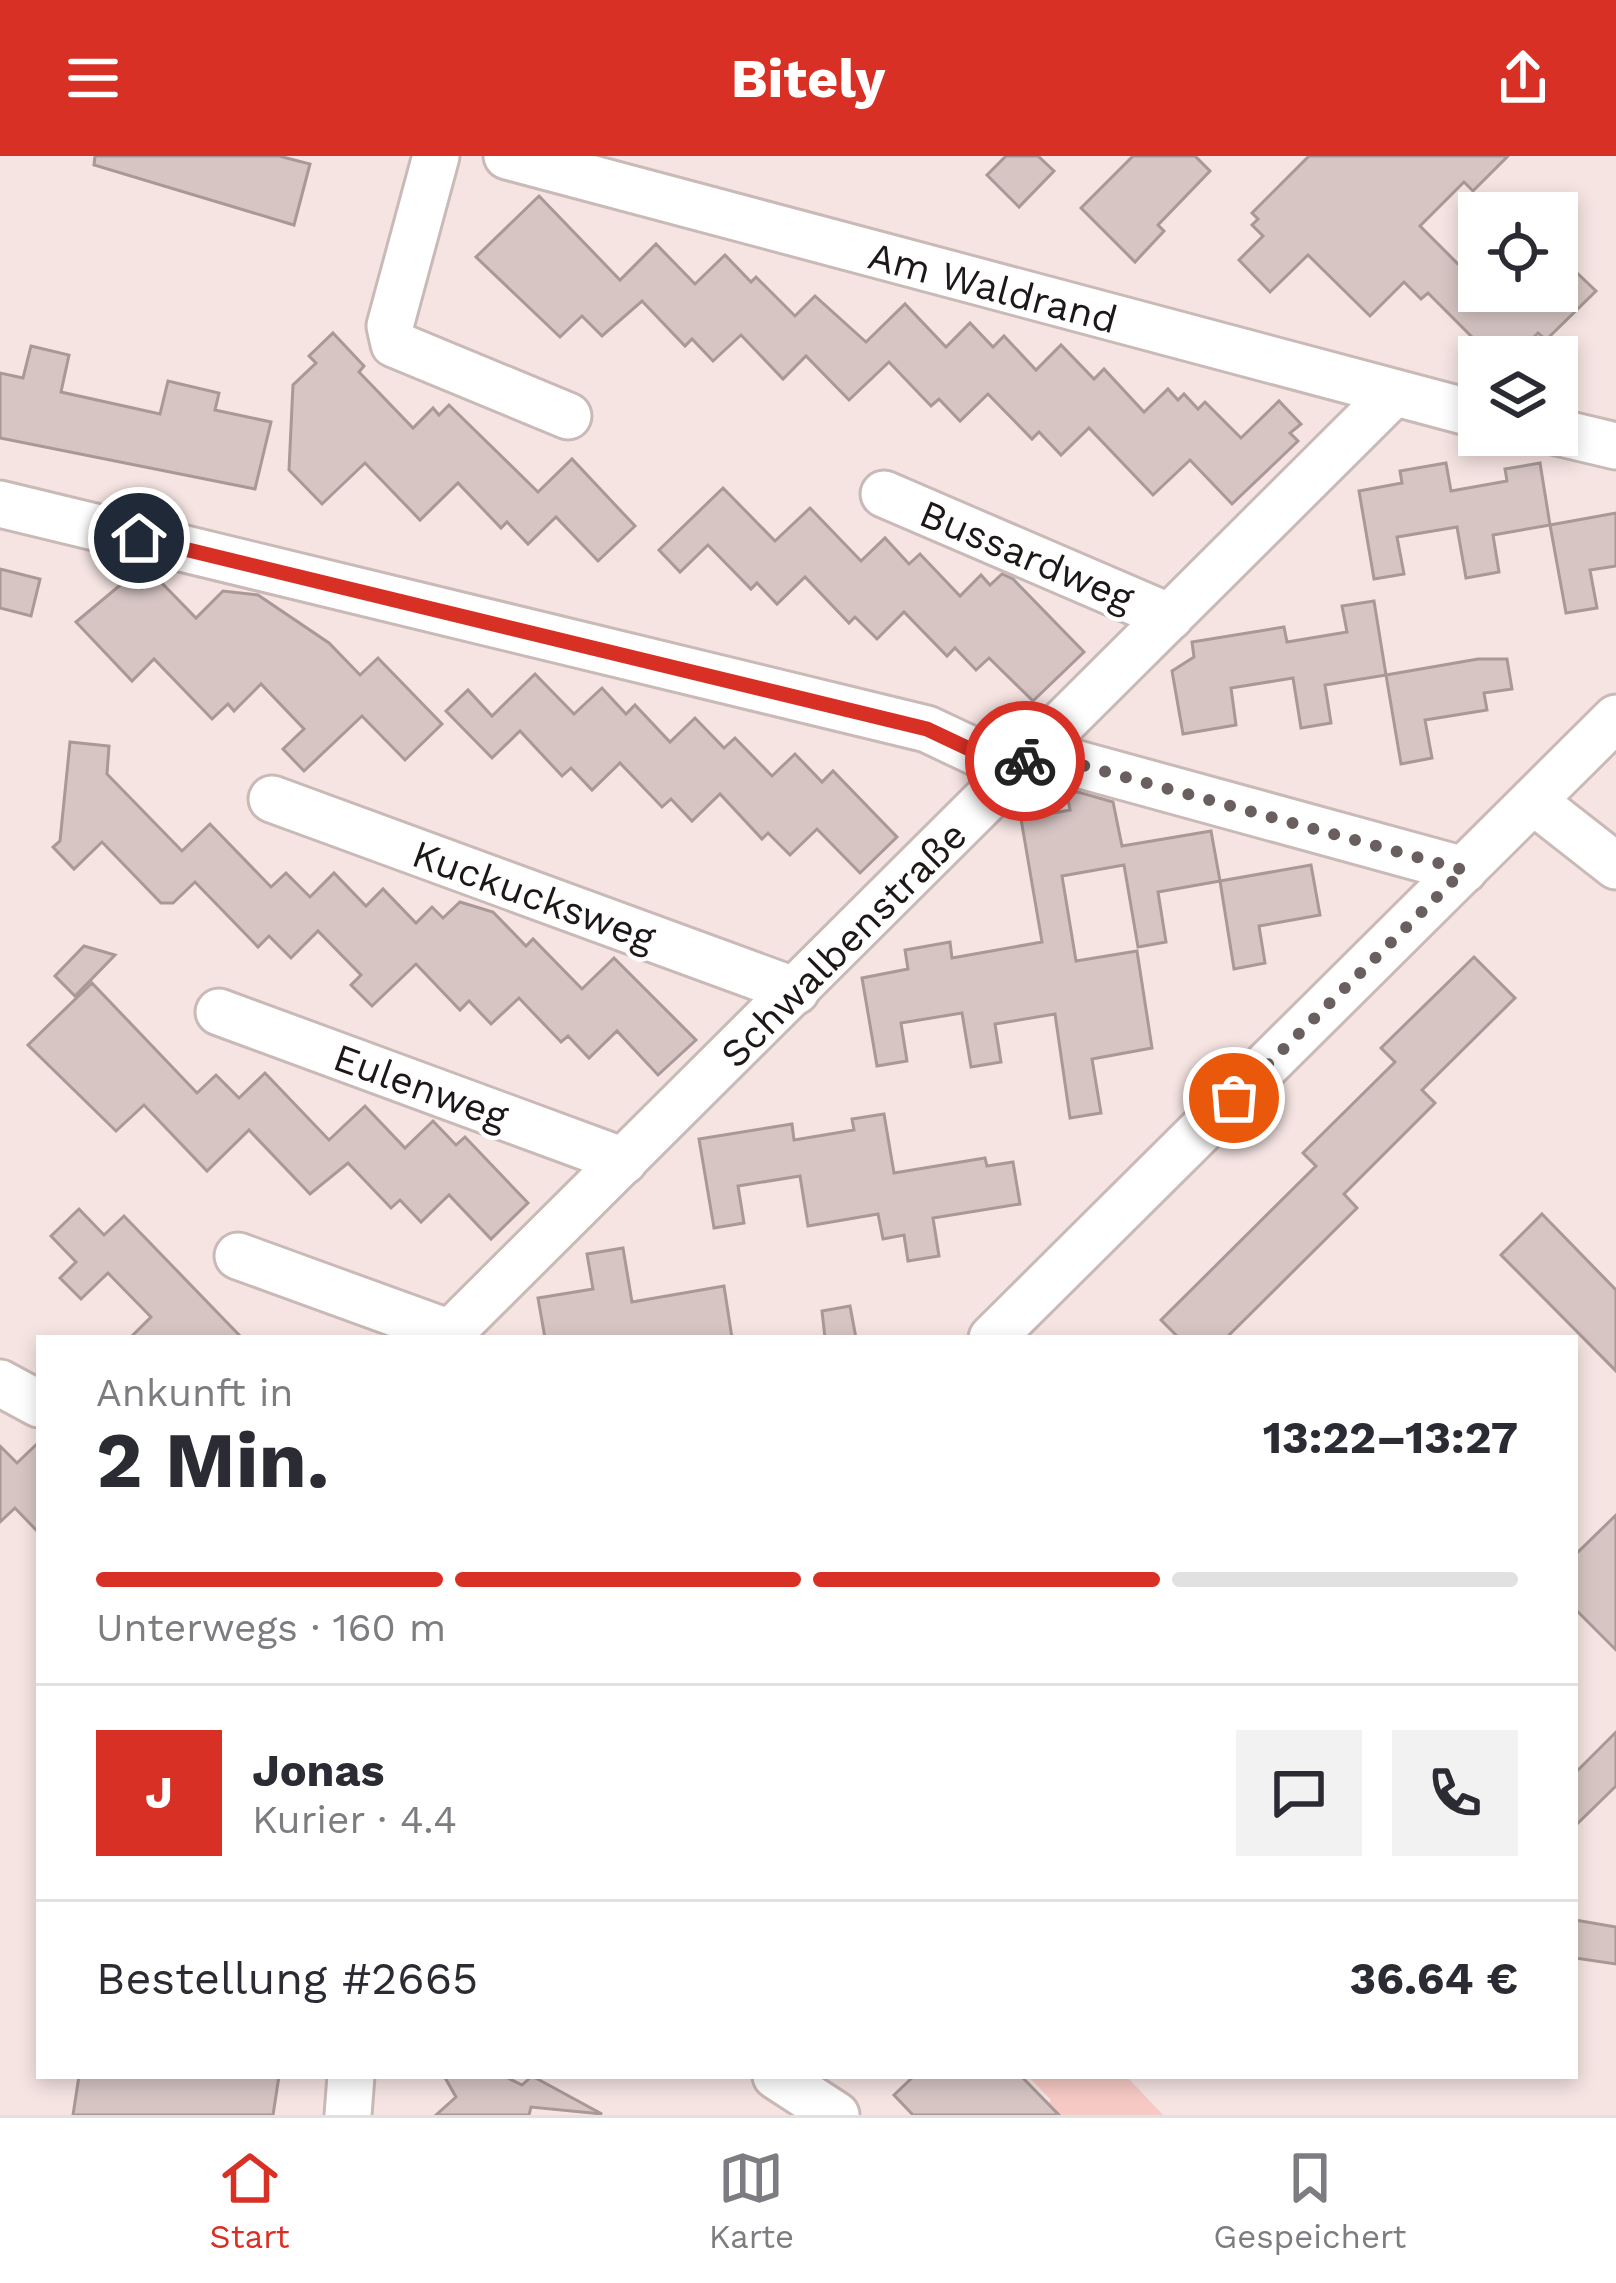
<!DOCTYPE html>
<html lang="de">
<meta charset="utf-8">
<style>
body{margin:0;font-family:"Work Sans",sans-serif;background:#f2f2f3;color:#2b2b33;height:100vh;display:flex;flex-direction:column;font-size:45px;white-space:nowrap}
*{box-sizing:border-box;margin:0}
p{font-size:39px;color:#7c7c81}
.icon{flex:none;width:66px;height:66px;fill:none;stroke:currentColor;stroke-width:2;stroke-linecap:round;stroke-linejoin:round}
.map{position:relative;flex:1;overflow:hidden}
.sheet{position:absolute;left:36px;top:1179px;width:1542px;height:744px;display:flex;flex-direction:column;background:#fff;border-radius:0px;box-shadow:0 6px 18px #0003}
.sheet>*{flex:none}
.controls{position:absolute;left:1458px;top:36px;display:grid;gap:24px}
.controls a{display:grid;place-items:center;width:120px;height:120px;border-radius:0px;background:#fff;box-shadow:0 6px 18px #0003;font-size:60px}
.pin{position:absolute;display:grid;place-items:center;width:102px;height:102px;color:#fff;margin:-51px;border:6px solid #fff;border-radius:50%;box-shadow:0 3px 12px #0007}
.courier{position:absolute;display:grid;place-items:center;width:120px;height:120px;margin:-60px;border:9px solid #d93025;border-radius:50%;background:#fff;color:#222;box-shadow:0 3px 15px #0007}
.overview em{font-style:normal;font-weight:700}
.overview div{display:flex;flex-direction:column-reverse}
.overview{display:flex;align-items:center;justify-content:space-between;height:204px;padding:0 60px}
h1{font-size:78px;font-weight:700;line-height:90px}
.bar{display:grid;grid-template-columns:repeat(4,1fr);gap:18px 12px;align-content:center;height:144px;padding:0 60px}
.bar i{height:15px;border-radius:9px;background:#e1e1e2}
.bar .selected{background:#d93025}
.bar p{grid-column:span 4}
.line{display:flex;align-items:center;gap:30px;padding:0 60px;border-top:3px solid #e1e1e2}
.line div{flex:1}
.round{display:grid;place-items:center;flex:none;width:126px;height:126px;border-radius:0px;background:#f2f2f3}
header{display:flex;justify-content:space-between;align-items:center;height:156px;padding:0 60px;background:#d93025;color:#fff;font-size:54px;font-weight:700}
.menu{display:flex;justify-content:space-around;align-items:center;height:168px;border-top:3px solid #e1e1e2;background:#fff;font-size:33px;color:#7c7c81}
.menu a{display:grid;justify-items:center;gap:6px}
.menu .selected{color:#d93025}
.map>svg:first-child{display:block}
.green{fill:#f6c9c5}
.building{fill:#d6c5c3;stroke:#a89896;stroke-width:3}
.lines{fill:none;stroke-linecap:round;stroke-linejoin:round}
.minor-casing{stroke:#c9b9b7;stroke-width:51}
.minor{stroke:#fff;stroke-width:45}
.done{stroke:#695f5e;stroke-width:12;stroke-dasharray:0 21.6}
.route{stroke:#d93025;stroke-width:15}
.labels{text-anchor:middle;stroke-width:9;stroke-linejoin:round;paint-order:stroke}
.street-label{font-size:39px;fill:#1d1717;stroke:#fff}
</style>
<header><svg class="icon" aria-label="menu" viewBox="0 0 24 24"><path d="M4 6h16M4 12h16M4 18h16"/></svg>Bitely<svg class="icon" aria-label="share" viewBox="0 0 24 24"><path d="M12 15V3M7 8l5-5 5 5M5 13v7h14v-7"/></svg></header>
<div class="map">
<svg width="1616" height="1959" viewBox="0 0 1616 1959">
<rect width="100%" height="100%" fill="#f5e4e2"/>
<polygon class="green" points="1028,1920 1126,1920 1163,1959 1036,1959 1051,1944"/>
<g class="building">
<polygon points="95,0 279,0 310,8 294,69 94,9"/>
<polygon points="1006,0 1038,0 1054,15 1019,51 987,19"/>
<polygon points="1133,0 1195,0 1210,15 1158,69 1164,75 1135,106 1081,52"/>
<polygon points="1309,0 1508,0 1473,35 1464,26 1420,70 1497,147 1508,135 1557,135 1557,98 1596,135 1546,184 1538,177 1514,201 1492,201 1428,137 1421,143 1404,126 1370,160 1308,99 1270,136 1239,104 1263,80 1252,69 1258,63 1252,57"/>
<polygon points="539,40 620,124 656,88 695,128 725,99 751,126 756,121 795,160 815,140 866,186 905,148 946,191 970,167 993,191 1004,180 1036,214 1061,189 1094,223 1104,213 1144,256 1168,233 1178,244 1184,238 1198,253 1205,246 1241,282 1279,245 1301,268 1290,277 1298,285 1232,348 1190,304 1153,339 1089,272 1061,299 1039,276 1032,283 988,238 960,265 939,243 931,250 889,206 849,244 806,200 783,223 741,179 713,205 692,183 685,190 642,145 602,180 582,160 560,181 476,101"/>
<polygon points="333,177 364,210 359,216 413,272 433,252 439,259 449,249 538,336 572,303 635,370 598,405 556,361 528,388 507,366 501,372 458,327 420,364 365,307 322,348 289,314 293,229 316,207 309,200"/>
<polygon points="31,190 69,199 61,236 160,258 168,225 219,237 215,254 271,266 255,333 0,282 0,217 23,222"/>
<polygon points="1446,307 1451,335 1507,325 1505,313 1540,307 1550,369 1493,379 1499,416 1466,422 1457,371 1397,381 1404,418 1374,423 1359,335 1402,327 1400,315"/>
<polygon points="723,332 775,385 810,352 861,405 885,382 909,408 920,398 960,440 981,419 990,429 1002,418 1013,423 1084,496 1033,545 989,502 976,514 955,492 947,500 904,456 877,483 855,461 849,467 805,421 777,448 757,427 751,433 708,389 680,416 659,394"/>
<polygon points="1616,357 1616,410 1590,414 1597,452 1566,457 1550,369"/>
<polygon points="0,413 40,423 31,460 0,452"/>
<polygon points="131,420 142,432 155,420 196,462 223,435 258,439 329,487 360,519 378,502 442,568 405,604 362,560 304,615 283,593 304,573 261,528 234,555 228,548 212,563 154,503 132,525 76,466"/>
<polygon points="1374,445 1386,519 1325,529 1331,567 1301,572 1293,522 1231,532 1236,569 1183,578 1172,515 1194,501 1192,486 1284,471 1287,486 1347,476 1342,450"/>
<polygon points="1478,503 1507,503 1512,533 1484,537 1487,554 1425,564 1432,602 1401,608 1386,519"/>
<polygon points="535,518 574,558 602,532 626,558 635,549 670,586 695,562 724,592 735,582 772,620 795,598 822,626 833,615 897,681 860,717 817,673 790,699 768,677 762,683 720,638 692,665 671,643 662,651 620,607 592,634 571,612 562,620 520,575 492,602 446,555 468,534 492,560"/>
<polygon points="70,586 109,590 107,618 182,695 210,668 271,731 286,717 310,741 334,717 366,750 383,733 416,767 432,751 443,762 460,746 493,756 526,790 533,783 582,833 614,802 696,884 658,919 617,875 589,902 568,880 561,886 519,842 491,868 469,845 460,854 416,808 372,850 351,829 361,819 318,775 291,802 269,780 258,791 195,726 173,747 161,747 102,686 74,713 53,691 60,685"/>
<polygon points="1078,636 1113,646 1122,690 1211,675 1220,725 1158,736 1166,786 1138,791 1124,709 1062,720 1076,805 1137,795 1152,892 1092,903 1101,957 1070,962 1055,858 995,868 1001,906 971,911 962,857 901,867 907,905 877,910 862,822 908,813 905,794 950,786 952,802 1042,786 1021,663 1070,654 1067,638"/>
<polygon points="1311,709 1320,759 1259,770 1265,807 1234,813 1220,725"/>
<polygon points="84,790 115,799 75,840 55,820"/>
<polygon points="1474,801 1515,842 1422,934 1435,947 1344,1038 1357,1052 1226,1182 1179,1182 1161,1164 1316,1010 1303,997 1395,906 1381,892"/>
<polygon points="92,827 197,937 216,919 239,942 265,917 329,984 365,950 405,992 433,965 456,989 465,981 528,1047 491,1083 449,1039 421,1066 400,1044 391,1052 348,1007 310,1038 249,974 207,1015 144,949 116,975 28,889"/>
<polygon points="884,958 894,1017 985,1002 987,1010 1013,1006 1020,1048 933,1062 939,1100 908,1105 904,1079 883,1083 878,1058 808,1070 800,1020 738,1030 744,1067 714,1072 699,983 792,968 794,984 854,974 852,963"/>
<polygon points="79,1053 104,1079 124,1060 242,1182 130,1182 151,1161 108,1117 81,1143 60,1122 76,1106 51,1080"/>
<polygon points="1542,1058 1616,1134 1616,1215 1501,1099"/>
<polygon points="623,1092 632,1146 724,1130 732,1182 545,1182 538,1142 593,1133 587,1098"/>
<polygon points="850,1150 856,1182 825,1182 822,1155"/>
<polygon points="39,1286 39,1377 15,1352 0,1366 0,1290 17,1307"/>
<polygon points="1616,1359 1616,1494 1575,1453 1575,1399"/>
<polygon points="1616,1576 1616,1630 1575,1670 1575,1617"/>
<polygon points="1575,1764 1616,1771 1616,1808 1575,1802"/>
<polygon points="79,1920 279,1920 273,1959 73,1959"/>
<polygon points="444,1920 504,1920 522,1929 532,1920 602,1958 531,1951 529,1959 436,1959 456,1941"/>
<polygon points="914,1920 1021,1920 1059,1959 913,1959 894,1939"/>
</g>
<g class="lines">
<defs>
<g id="minor">
<polyline points="436,0 390,170 394,188 568,260"/>
<polyline points="507,0 1479,259"/>
<polyline points="1557,276 1616,290"/>
<polyline points="884,338 1170,461"/>
<polyline points="0,348 927,573 1016,615"/>
<polyline points="1034,596 1464,714"/>
<polyline points="272,643 796,835"/>
<polyline points="1533,645 1616,710"/>
<polyline points="219,856 624,1005"/>
<polyline points="238,1100 450,1177"/>
<polyline points="445,1182 1392,239"/>
<polyline points="992,1182 1616,562"/>
<polyline points="0,1227 39,1248"/>
<polyline points="776,1920 836,1959"/>
<polyline points="348,1959 351,1920"/>
</g>
</defs>
<use href="#minor" class="minor-casing"/>
<use href="#minor" class="minor"/>
</g>
<g class="lines">
<polyline class="done" points="1025,605 1034,596 1464,714 1234,942"/>
<polyline class="route" points="139,382 927,573 1016,615 1025,605"/>
</g>
<g class="labels">
<g class="street-label">
<text transform="translate(993 131) rotate(15)" y="14">Am Waldrand</text>
<text transform="translate(1027 399) rotate(23)" y="14">Bussardweg</text>
<text transform="translate(534 739) rotate(20)" y="14">Kuckucksweg</text>
<text transform="translate(843 788) rotate(-45)" y="14">Schwalbenstraße</text>
<text transform="translate(421 930) rotate(20)" y="14">Eulenweg</text>
</g>
</g>
</svg>
<div class="controls">
<a><svg class="icon" aria-label="locate" viewBox="0 0 24 24"><circle cx="12" cy="12" r="6"/><path d="M12 2v4M12 18v4M2 12h4M18 12h4"/></svg></a>
<a><svg class="icon" aria-label="layers" viewBox="0 0 24 24"><path d="M12 4l9 5-9 5-9-5zM3 14l9 5 9-5"/></svg></a>
</div>
<div class="pin" style="left:1234px;top:942px;background:#ea580c"><svg class="icon" aria-label="bag" viewBox="0 0 24 24"><path d="M5 8h14l-1 12H6zM9 8a3 3 0 0 1 6 0"/></svg></div>
<div class="pin" style="left:139px;top:382px;background:#1f2937"><svg class="icon" aria-label="home" viewBox="0 0 24 24"><path d="M3 11l9-7 9 7M6 9v11h12V9"/></svg></div>
<div class="courier" style="left:1025px;top:605px"><svg class="icon" aria-label="bike" viewBox="0 0 24 24"><circle cx="6" cy="16" r="4"/><circle cx="18" cy="16" r="4"/><path d="M6 16l4-8h5l3 8M10 8l3 8H6M13 5h3"/></svg></div>
<section class="sheet">
<div class="overview"><div><h1>2 Min.</h1><p>Ankunft in</p></div><em>13:22–13:27</em></div>
<div class="bar"><i class="selected"></i><i class="selected"></i><i class="selected"></i><i></i><p>Unterwegs · 160 m</p></div>
<div class="line" style="height:216px"><b class="round" style="background:#d93025;color:#fff">J</b><div><b>Jonas</b><p>Kurier · 4.4</p></div><a class="round"><svg class="icon" aria-label="chat" viewBox="0 0 24 24"><path d="M4 5h16v11H9l-5 4z"/></svg></a><a class="round"><svg class="icon" aria-label="phone" viewBox="0 0 24 24"><path d="M5 4h4l2 5-3 2q2 4 5 5l2-3 5 2v4C11 20 4 13 5 4z"/></svg></a></div>
<div class="line" style="height:156px"><div>Bestellung #2665</div><b>36.64 €</b></div>
</section>
</div>
<nav class="menu">
<a class="selected"><svg class="icon" aria-label="home" viewBox="0 0 24 24"><path d="M3 11l9-7 9 7M6 9v11h12V9"/></svg>Start</a>
<a><svg class="icon" aria-label="map" viewBox="0 0 24 24"><path d="M3 6l6-2 6 2 6-2v14l-6 2-6-2-6 2zM9 4v14M15 6v14"/></svg>Karte</a>
<a><svg class="icon" aria-label="saved" viewBox="0 0 24 24"><path d="M7 4h10v16l-5-4-5 4z"/></svg>Gespeichert</a>
</nav>
